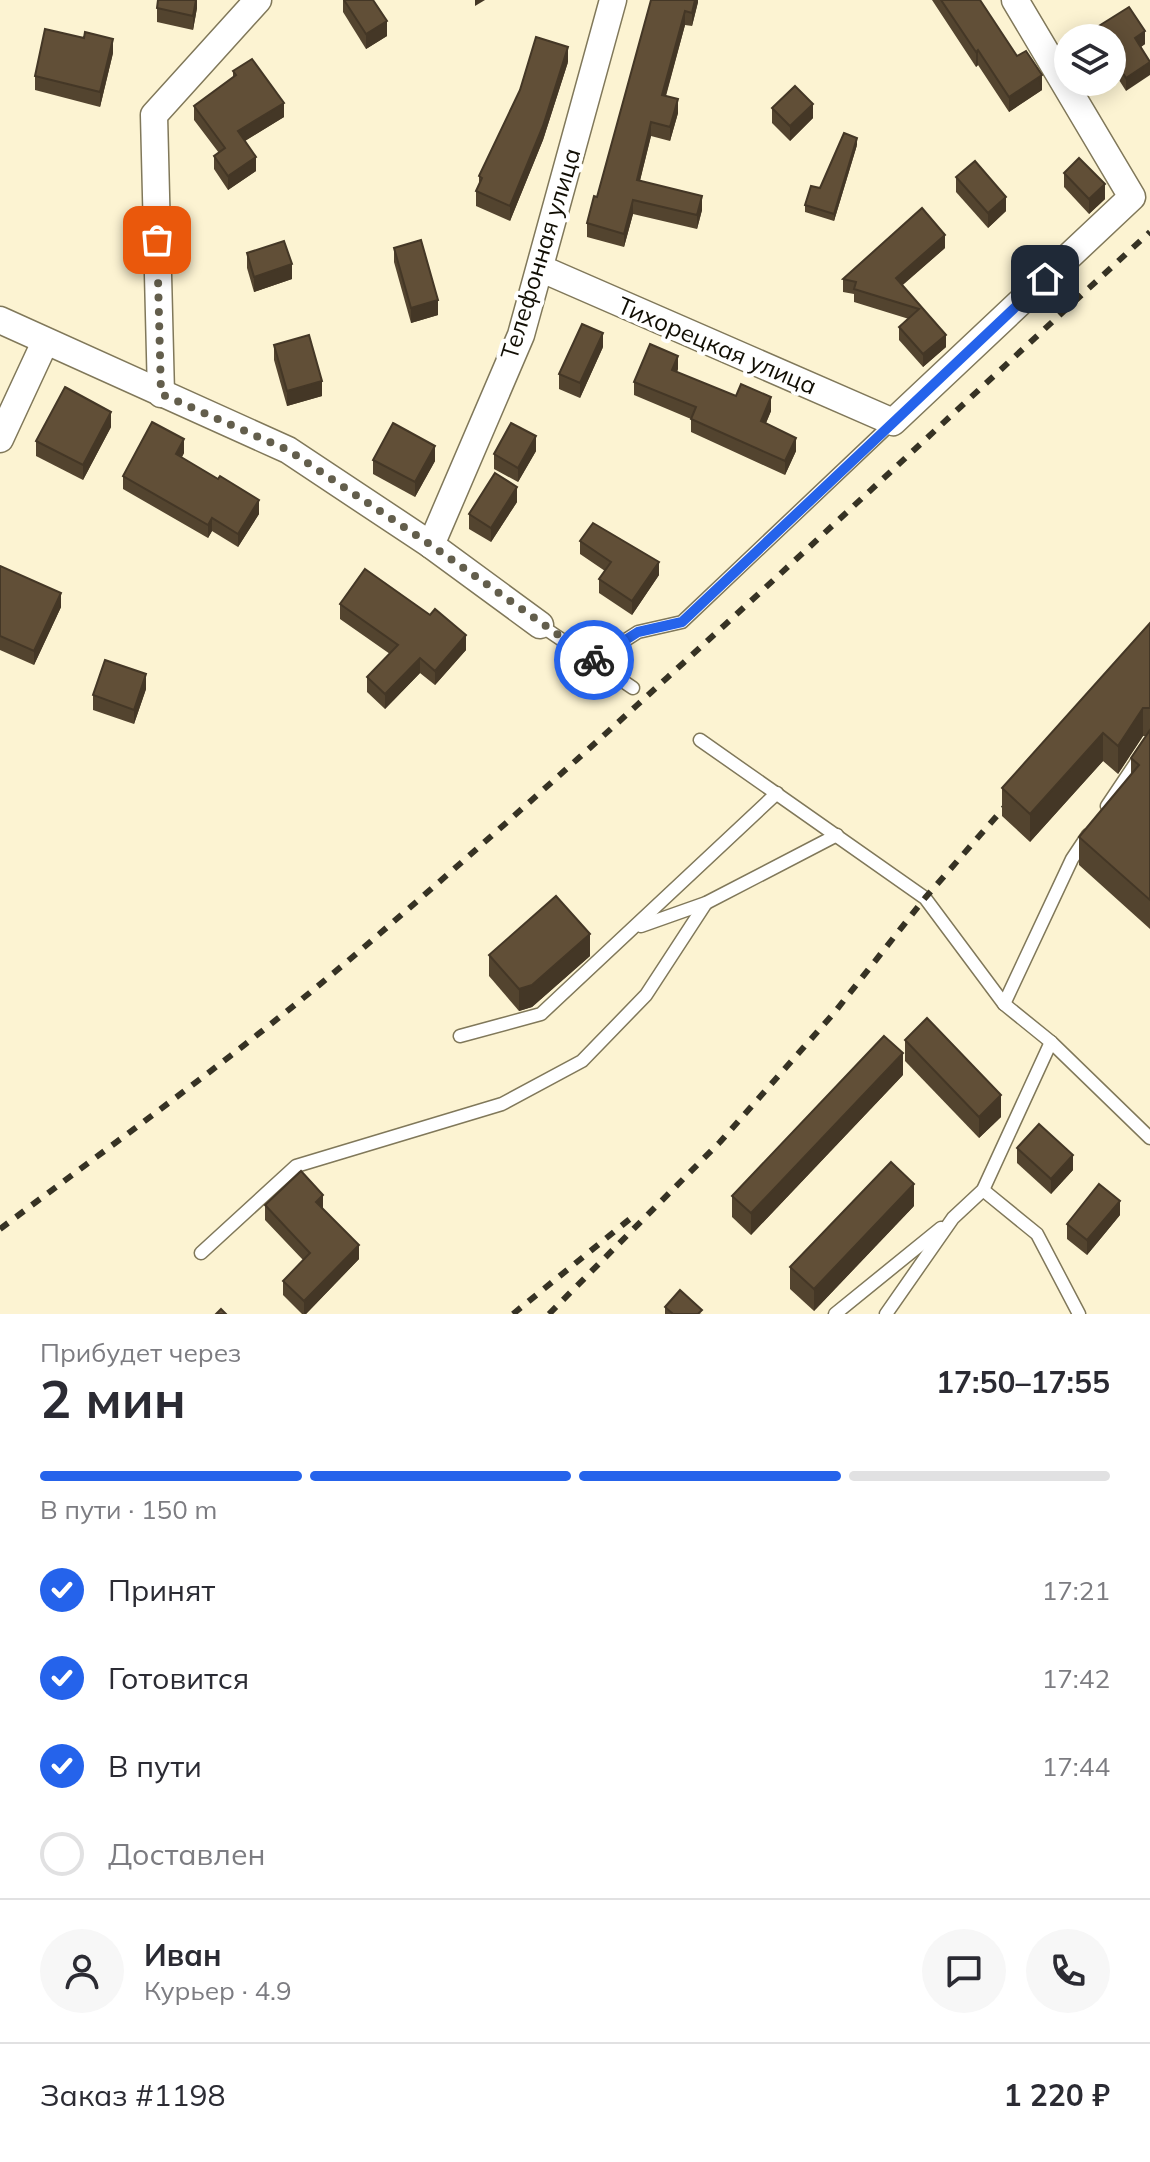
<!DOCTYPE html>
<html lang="ru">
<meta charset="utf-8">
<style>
body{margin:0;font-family:Mulish,sans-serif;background:#f7f7f7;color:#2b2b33;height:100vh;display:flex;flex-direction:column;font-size:30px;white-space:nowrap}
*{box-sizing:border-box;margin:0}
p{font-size:26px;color:#7c7c81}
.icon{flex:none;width:44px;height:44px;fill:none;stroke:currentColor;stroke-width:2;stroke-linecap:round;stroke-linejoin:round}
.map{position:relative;height:1314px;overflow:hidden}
.side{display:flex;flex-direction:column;background:#fff;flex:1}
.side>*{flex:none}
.tools{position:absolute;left:1054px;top:24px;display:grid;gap:16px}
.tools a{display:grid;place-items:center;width:72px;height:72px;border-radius:50%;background:#fff;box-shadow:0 4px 20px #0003;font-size:40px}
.pin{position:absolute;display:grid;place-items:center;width:68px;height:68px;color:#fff;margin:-34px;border-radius:16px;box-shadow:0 4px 12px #0006}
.courier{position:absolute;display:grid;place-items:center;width:80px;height:80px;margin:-40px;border:6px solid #2563eb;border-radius:50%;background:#fff;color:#222;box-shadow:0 2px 10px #0007}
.summary em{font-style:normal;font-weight:700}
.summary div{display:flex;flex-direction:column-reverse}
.summary{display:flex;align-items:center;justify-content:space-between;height:136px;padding:0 40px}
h1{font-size:52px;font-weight:700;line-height:60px}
.bar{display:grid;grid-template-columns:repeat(4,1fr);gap:12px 8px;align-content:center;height:96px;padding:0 40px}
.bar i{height:10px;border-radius:6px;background:#e1e1e2}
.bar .active{background:#2563eb}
.bar p{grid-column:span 4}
.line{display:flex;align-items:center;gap:20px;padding:0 40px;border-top:2px solid #e1e1e2}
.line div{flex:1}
.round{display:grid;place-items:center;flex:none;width:84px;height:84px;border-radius:42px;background:#f7f7f7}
ol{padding:0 40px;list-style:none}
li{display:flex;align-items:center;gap:24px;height:88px}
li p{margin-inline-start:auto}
li .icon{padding:8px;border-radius:50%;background:#2563eb;color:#fff;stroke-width:4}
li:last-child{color:#7c7c81}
li i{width:44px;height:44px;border:4px solid #e1e1e2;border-radius:50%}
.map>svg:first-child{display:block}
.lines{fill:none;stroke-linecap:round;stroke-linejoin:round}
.service-casing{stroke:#80785a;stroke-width:15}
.minor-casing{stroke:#80785a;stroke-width:29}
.service{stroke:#fff;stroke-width:12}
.minor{stroke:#fff;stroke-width:26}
.rail{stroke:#363224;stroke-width:6;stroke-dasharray:10 10;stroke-linecap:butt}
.wall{fill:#53442f}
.shaded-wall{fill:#443726}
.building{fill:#614f37;stroke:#443726;stroke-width:2}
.done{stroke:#635e4c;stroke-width:8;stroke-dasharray:0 14.4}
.route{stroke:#2563eb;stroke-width:10}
.labels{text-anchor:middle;stroke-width:8;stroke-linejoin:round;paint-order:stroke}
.street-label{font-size:24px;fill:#110e04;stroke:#fff}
</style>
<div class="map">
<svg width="1150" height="1314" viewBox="0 0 1150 1314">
<rect width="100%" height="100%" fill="#fcf3d2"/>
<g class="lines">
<defs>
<g id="service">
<polyline points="540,625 633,688"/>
<polyline points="593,661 638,632 682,622 893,422"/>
<polyline points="700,740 925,898 1004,1004 1051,1042 1150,1138"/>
<polyline points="1107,806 1150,742"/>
<polyline points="641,926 706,903 837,835"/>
<polyline points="1004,1004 1072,859 1088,835"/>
<polyline points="460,1036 541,1014 777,793"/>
<polyline points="983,1190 1037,1234 1079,1314"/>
<polyline points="201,1253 296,1166 502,1104 582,1061 646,995 706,903"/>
<polyline points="835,1314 941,1228"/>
<polyline points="886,1314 953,1218 983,1190 1051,1042"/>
</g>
<g id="minor">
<polyline points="542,269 893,422 1132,197 1015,0"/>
<polyline points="0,320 288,450 431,545 540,625"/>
<polyline points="161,394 154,115 258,0"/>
<polyline points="0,439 45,342"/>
<polyline points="431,545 521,335 613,0"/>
</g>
</defs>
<use href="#service" class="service-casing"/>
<use href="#minor" class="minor-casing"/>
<use href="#service" class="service"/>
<use href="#minor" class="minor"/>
<g class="rail">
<path d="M0,1229C122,1137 247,1048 363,948C632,717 889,471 1150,232"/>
<polyline points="513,1314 631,1218"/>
<polyline points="549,1314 720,1142 834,1013 925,898 1016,794"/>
</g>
</g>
<g class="wall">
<polygon points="197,0 197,8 193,30 157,22 157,8"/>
<polygon points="343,0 373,0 387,36 366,49 343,12"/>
<polygon points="651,0 698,0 698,2 692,26 685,25 666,96 678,113 670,141 651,136 640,180 702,210 697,229 633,214 624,247 587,237 587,223 597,197"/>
<polygon points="932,0 980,0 1017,56 1042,90 1009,112 978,65 976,67"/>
<polygon points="1094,29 1145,44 1141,47 1126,91 1112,69 1112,38 1094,38"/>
<polygon points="113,53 100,107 35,90 35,76"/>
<polygon points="568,62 543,140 510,221 476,206 476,191 479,185 479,176"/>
<polygon points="233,71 284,117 245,141 256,171 228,190 214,169 214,156 219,153 194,120 194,106 233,77"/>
<polygon points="772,108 813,118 790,141 772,123"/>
<polygon points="857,145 834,221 805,212 805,205"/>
<polygon points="1064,173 1105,199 1089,214 1064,187"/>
<polygon points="956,177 1006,211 988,228 956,192"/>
<polygon points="394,248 438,315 411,323 394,262"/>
<polygon points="945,248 902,285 946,347 923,367 899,340 899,327 909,319 854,302 854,294 843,292 843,279"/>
<polygon points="247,253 292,279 254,292 247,268"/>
<polygon points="274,345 322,396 287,406 274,360"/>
<polygon points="603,347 580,398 559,389 559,374"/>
<polygon points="678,369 677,372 771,411 766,423 796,451 785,475 691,432 691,419 634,395 634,382"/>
<polygon points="111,427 83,480 36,456 36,441"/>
<polygon points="536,451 518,482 494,469 494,454"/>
<polygon points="184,453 182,457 259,514 238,547 212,531 208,538 123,489 123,476"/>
<polygon points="373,460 435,461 415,497 373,474"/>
<polygon points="517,502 491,542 469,529 469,514"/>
<polygon points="580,541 659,575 632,615 599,593 599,579 605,571 580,554"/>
<polygon points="0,566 61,607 34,665 0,650"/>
<polygon points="340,604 466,650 435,685 420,673 385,709 367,692 367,677 390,654 340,619"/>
<polygon points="1150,623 1150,929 1079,865 1079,837 1131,775 1131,758 1146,736 1143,736 1118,774 1103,761 1030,842 1002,816 1002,788"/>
<polygon points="146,689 134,724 93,710 93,695"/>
<polygon points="489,955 590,956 532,1007 519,1011 489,976"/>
<polygon points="905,1040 1001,1117 979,1138 905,1061"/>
<polygon points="903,1075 751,1235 732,1217 732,1196"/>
<polygon points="1017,1148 1073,1170 1051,1194 1017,1163"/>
<polygon points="265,1205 323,1210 359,1259 306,1314 302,1314 283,1295 283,1281 303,1260 265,1220"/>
<polygon points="914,1206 814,1311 790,1289 790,1267"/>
<polygon points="1120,1215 1087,1255 1067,1239 1067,1224"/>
<polygon points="665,1307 702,1314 665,1314"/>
</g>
<g class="shaded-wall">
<polygon points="196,0 197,0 197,8 193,30 193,16"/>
<polygon points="475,0 485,0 475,6"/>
<polygon points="695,0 698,0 698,2 692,26 692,13"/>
<polygon points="685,11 685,25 662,109 662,95"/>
<polygon points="387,21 387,36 366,49 366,34"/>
<polygon points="1145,31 1145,44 1135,51 1135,38"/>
<polygon points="113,39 113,53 100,107 100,92"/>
<polygon points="568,47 568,62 543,140 510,221 510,206"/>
<polygon points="978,50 978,65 976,67 976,52"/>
<polygon points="1150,62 1150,75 1126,91 1126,78"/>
<polygon points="1042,75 1042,90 1009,112 1009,97"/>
<polygon points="678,99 678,113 670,141 670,127"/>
<polygon points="284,103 284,117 238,145 238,131"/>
<polygon points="813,104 813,118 790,141 790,126"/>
<polygon points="651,122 651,136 637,193 637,180"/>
<polygon points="857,138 857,145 834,221 834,214"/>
<polygon points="256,157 256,171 228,190 228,176"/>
<polygon points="1105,184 1105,199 1089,214 1089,199"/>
<polygon points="702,196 702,210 697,229 697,215"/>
<polygon points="1006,197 1006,211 988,228 988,213"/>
<polygon points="633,200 633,214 624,247 624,234"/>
<polygon points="945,235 945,248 896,291 896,278"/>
<polygon points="292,264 292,279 254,292 254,277"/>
<polygon points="438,300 438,315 411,323 411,308"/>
<polygon points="603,333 603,347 580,398 580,383"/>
<polygon points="946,335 946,347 923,367 923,354"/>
<polygon points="678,356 678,369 672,383 672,370"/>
<polygon points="322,381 322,396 287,406 287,391"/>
<polygon points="771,397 771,411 761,435 761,421"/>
<polygon points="111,412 111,427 83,480 83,465"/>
<polygon points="536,436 536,451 518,482 518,468"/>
<polygon points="796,438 796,451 785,475 785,461"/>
<polygon points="184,439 184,453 176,467 176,454"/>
<polygon points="435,446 435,461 415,497 415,482"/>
<polygon points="517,487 517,502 491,542 491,528"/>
<polygon points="259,500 259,514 238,547 238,534"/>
<polygon points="212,518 212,531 208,538 208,525"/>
<polygon points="659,562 659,575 632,615 632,601"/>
<polygon points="61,593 61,607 34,665 34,651"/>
<polygon points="466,635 466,650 435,685 435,671"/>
<polygon points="420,658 420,673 385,709 385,694"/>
<polygon points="146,674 146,689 134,724 134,710"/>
<polygon points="1143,708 1143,736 1118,774 1118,746"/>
<polygon points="1103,733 1103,761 1030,842 1030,814"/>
<polygon points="590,934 590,956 532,1007 519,1011 519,989"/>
<polygon points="903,1053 903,1075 751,1235 751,1213"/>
<polygon points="1001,1095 1001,1117 979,1138 979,1117"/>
<polygon points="1073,1155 1073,1170 1051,1194 1051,1179"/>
<polygon points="914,1184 914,1206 814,1311 814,1289"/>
<polygon points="323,1195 323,1209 316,1202"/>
<polygon points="1120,1201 1120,1215 1087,1255 1087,1240"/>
<polygon points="359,1245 359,1259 306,1314 304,1314 304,1301"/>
</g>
<g class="building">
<polygon points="158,0 196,0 193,16 157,8"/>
<polygon points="344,0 373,0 387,21 366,34"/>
<polygon points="651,0 695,0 692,13 685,11 662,95 678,99 670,127 651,122 637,180 702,196 697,215 633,200 624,234 587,223 594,196 597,197"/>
<polygon points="941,0 980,0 1017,56 1026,51 1042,75 1009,97 978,50 976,52"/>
<polygon points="1129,7 1145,31 1135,38 1150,62 1126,78 1112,56 1112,38 1100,38 1094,29"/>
<polygon points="45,29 84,38 85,32 113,39 100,92 35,76"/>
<polygon points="536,37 568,47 543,126 510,206 476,191 482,178 479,176 520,90"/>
<polygon points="252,59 284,103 238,131 256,157 228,176 214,156 225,148 194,106 236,75 233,71"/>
<polygon points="795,86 813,104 790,126 772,108"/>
<polygon points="844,133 857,138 834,214 805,205 811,186 820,188"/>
<polygon points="1079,158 1105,184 1089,199 1064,173"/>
<polygon points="975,161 1006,197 988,213 956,177"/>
<polygon points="922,208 945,235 896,278 946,335 923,354 899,327 919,309 854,289 856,282 843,279"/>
<polygon points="421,240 438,300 411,308 394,248"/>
<polygon points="284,241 292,264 254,277 247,253"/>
<polygon points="582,324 603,333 580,383 559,374"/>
<polygon points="309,335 322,381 287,391 274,345"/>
<polygon points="650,344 678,356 672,370 736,396 741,384 771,397 761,421 796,438 785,461 691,419 696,407 634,382"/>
<polygon points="65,387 111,412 83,465 36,441"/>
<polygon points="152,422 184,439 176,454 218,479 220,476 259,500 238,534 212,518 208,525 123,476"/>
<polygon points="393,423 435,446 415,482 373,460"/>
<polygon points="511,423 536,436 518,468 494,454"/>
<polygon points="495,473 517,487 491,528 469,514"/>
<polygon points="593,523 659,562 632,601 599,579 611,562 580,541"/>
<polygon points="0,566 61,593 34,651 0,636"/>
<polygon points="365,569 430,615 435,609 466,635 435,671 420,658 385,694 367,677 398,645 340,604"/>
<polygon points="1150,623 1150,708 1143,708 1118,746 1103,733 1030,814 1002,788"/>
<polygon points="105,660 146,674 134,710 93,695"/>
<polygon points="1150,730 1150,900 1079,837 1139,765 1131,758"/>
<polygon points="556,896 590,934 532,985 519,989 489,955"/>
<polygon points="927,1018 1001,1095 979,1117 905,1040"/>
<polygon points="884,1036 903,1053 751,1213 732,1196"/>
<polygon points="1039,1124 1073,1155 1051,1179 1017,1148"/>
<polygon points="891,1162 914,1184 814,1289 790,1267"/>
<polygon points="301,1171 323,1195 316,1202 359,1245 304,1301 283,1281 310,1253 265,1205"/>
<polygon points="1099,1184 1120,1201 1087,1240 1067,1224"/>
<polygon points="680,1290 702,1310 698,1314 673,1314 665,1307"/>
<polygon points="221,1309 226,1314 216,1314"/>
</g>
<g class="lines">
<polyline class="done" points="157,240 161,394 288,450 431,545 594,660"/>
<polyline class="route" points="594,660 638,632 682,622 1045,279"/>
</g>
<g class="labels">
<g class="street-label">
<text transform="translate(541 254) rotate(-73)" y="8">Телефонная улица</text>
<text transform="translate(717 346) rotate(23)" y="8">Тихорецкая улица</text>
</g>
</g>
</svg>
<div class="tools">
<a><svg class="icon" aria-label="layers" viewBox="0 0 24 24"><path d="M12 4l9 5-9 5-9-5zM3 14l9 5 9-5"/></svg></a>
</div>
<div class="pin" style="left:157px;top:240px;background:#ea580c"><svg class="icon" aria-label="bag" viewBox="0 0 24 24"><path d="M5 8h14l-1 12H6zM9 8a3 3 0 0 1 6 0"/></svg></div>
<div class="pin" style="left:1045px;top:279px;background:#1f2937"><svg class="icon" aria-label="home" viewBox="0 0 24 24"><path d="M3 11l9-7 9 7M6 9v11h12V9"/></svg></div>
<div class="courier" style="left:594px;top:660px"><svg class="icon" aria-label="bike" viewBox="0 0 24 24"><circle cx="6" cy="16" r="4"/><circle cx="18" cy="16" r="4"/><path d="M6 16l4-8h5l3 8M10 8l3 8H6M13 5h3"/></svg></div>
</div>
<section class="side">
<div class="summary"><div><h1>2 мин</h1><p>Прибудет через</p></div><em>17:50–17:55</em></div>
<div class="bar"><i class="active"></i><i class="active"></i><i class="active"></i><i></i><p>В пути · 150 m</p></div>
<ol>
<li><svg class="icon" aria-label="check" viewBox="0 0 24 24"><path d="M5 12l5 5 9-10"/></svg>Принят<p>17:21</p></li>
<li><svg class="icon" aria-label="check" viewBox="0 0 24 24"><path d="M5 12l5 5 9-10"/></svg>Готовится<p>17:42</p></li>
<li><svg class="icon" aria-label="check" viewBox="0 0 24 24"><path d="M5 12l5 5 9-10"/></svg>В пути<p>17:44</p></li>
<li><i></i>Доставлен</li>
</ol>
<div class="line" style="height:144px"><a class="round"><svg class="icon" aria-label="person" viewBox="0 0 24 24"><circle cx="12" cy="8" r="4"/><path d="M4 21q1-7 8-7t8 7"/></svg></a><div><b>Иван</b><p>Курьер · 4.9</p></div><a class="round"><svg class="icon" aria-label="chat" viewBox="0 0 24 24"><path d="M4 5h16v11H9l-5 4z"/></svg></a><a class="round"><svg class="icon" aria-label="phone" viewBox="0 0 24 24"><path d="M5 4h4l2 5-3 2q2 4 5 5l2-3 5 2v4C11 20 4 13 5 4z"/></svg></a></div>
<div class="line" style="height:104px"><div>Заказ #1198</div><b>1 220 ₽</b></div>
</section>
